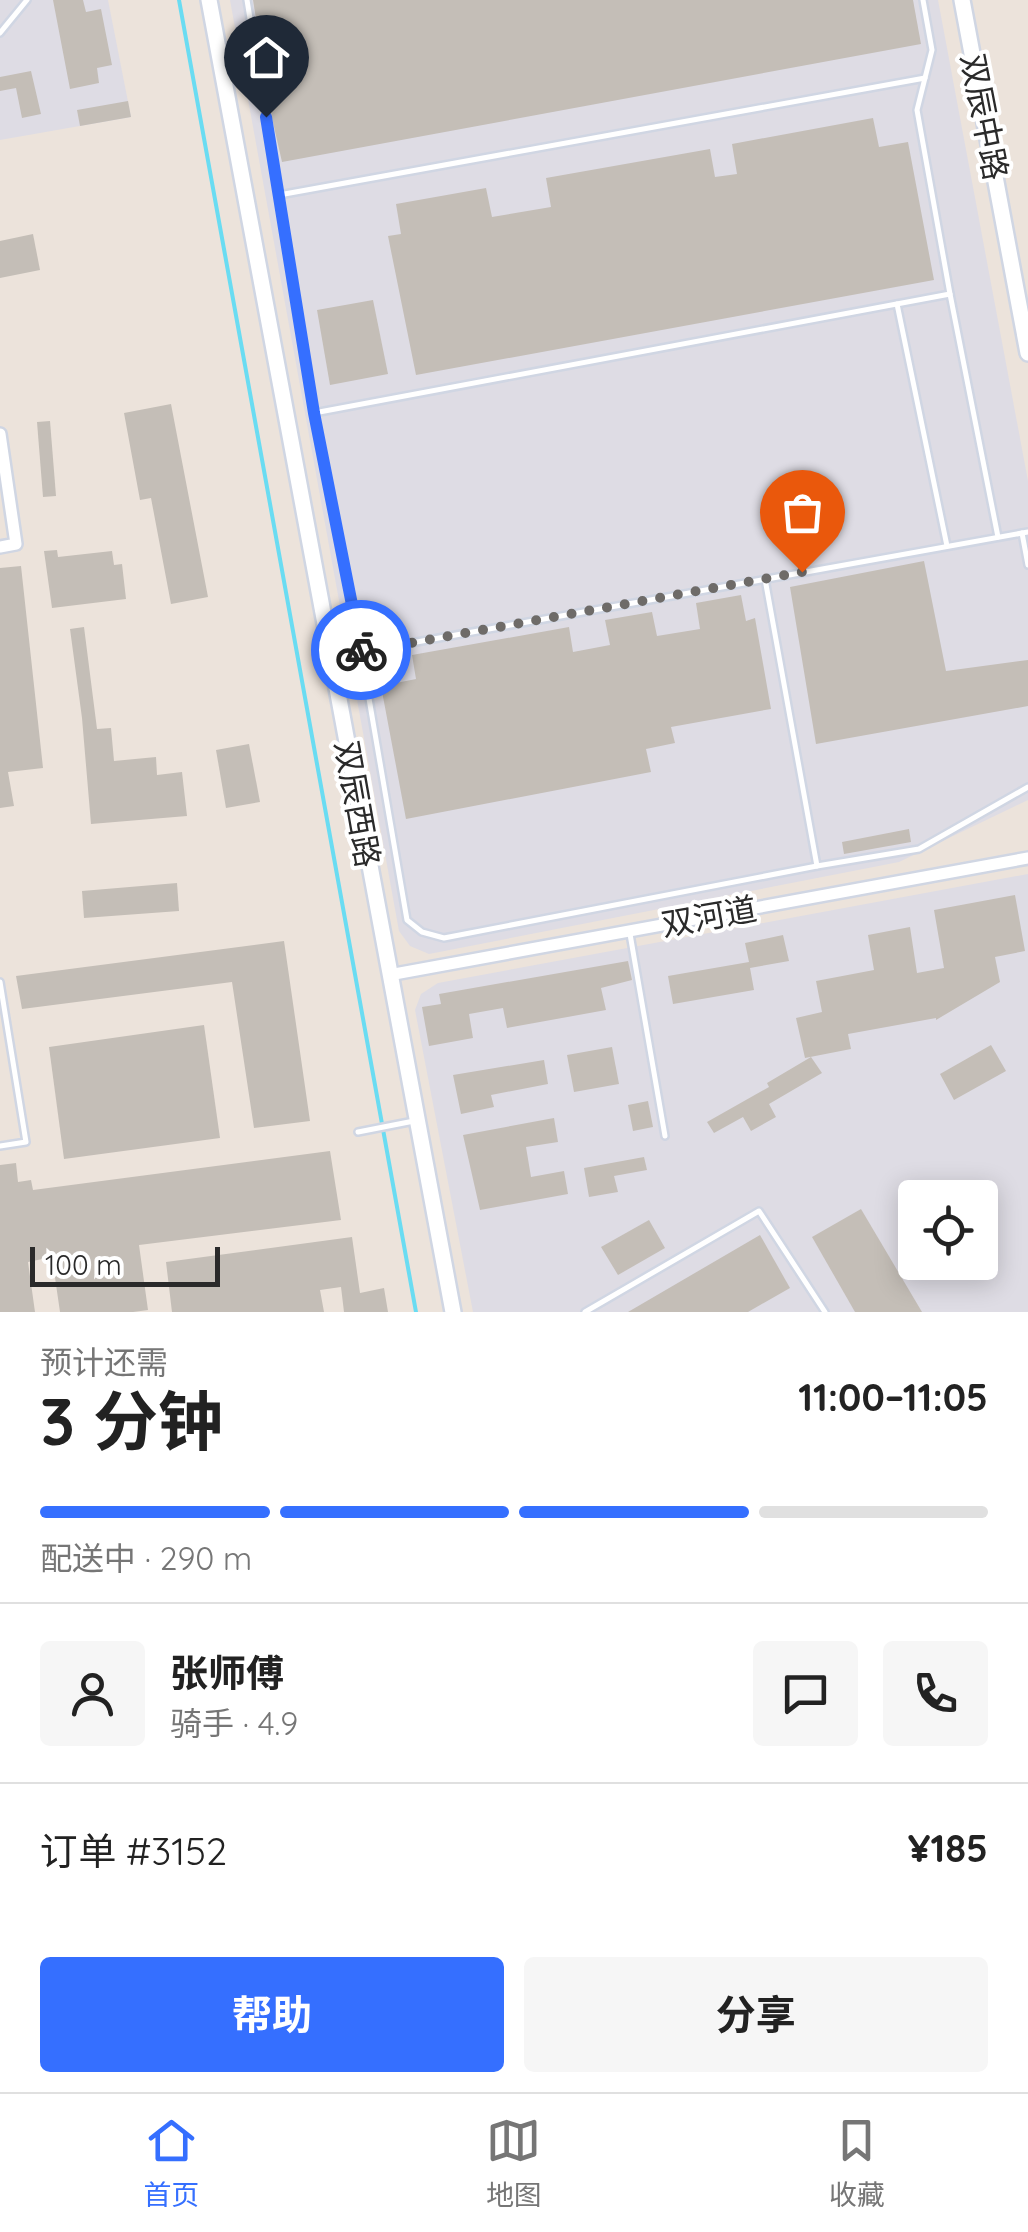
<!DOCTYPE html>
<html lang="zh">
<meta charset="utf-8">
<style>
body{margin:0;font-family:Quicksand,"Noto Sans SC",sans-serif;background:#f6f6f6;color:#222;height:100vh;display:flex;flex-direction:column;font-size:38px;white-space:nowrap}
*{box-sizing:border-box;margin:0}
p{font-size:32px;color:#767676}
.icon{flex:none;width:55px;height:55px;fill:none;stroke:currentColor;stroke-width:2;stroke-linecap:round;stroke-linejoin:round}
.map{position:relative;height:1312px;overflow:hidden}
.side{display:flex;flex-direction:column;background:#fff;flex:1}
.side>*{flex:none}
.controls{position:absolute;left:898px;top:1180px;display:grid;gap:20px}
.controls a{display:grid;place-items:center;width:100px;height:100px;border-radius:10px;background:#fff;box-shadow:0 5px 25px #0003;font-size:50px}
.scale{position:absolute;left:30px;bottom:25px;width:190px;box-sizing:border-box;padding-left:10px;border:5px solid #2a2a2a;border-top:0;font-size:28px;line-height:35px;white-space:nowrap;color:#2a2a2a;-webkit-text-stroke:8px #fff;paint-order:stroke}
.pin{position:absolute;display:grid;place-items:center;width:85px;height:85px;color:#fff;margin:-102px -42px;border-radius:50% 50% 50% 0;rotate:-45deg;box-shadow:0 0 10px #0007}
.pin .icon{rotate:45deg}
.courier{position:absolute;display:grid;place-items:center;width:100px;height:100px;margin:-50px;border:8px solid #356fff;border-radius:50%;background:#fff;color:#222;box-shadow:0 2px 12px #0007}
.summary em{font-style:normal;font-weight:700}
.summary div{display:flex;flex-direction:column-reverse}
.summary{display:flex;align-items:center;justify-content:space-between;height:170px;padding:0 40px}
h1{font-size:65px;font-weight:700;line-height:75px}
.bar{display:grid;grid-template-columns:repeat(4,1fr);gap:15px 10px;align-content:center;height:120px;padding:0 40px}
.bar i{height:12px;border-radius:8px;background:#e0e0e0}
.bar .selected{background:#356fff}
.bar p{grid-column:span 4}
.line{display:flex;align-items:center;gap:25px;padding:0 40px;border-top:2px solid #e0e0e0}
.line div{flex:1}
.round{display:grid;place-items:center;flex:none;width:105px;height:105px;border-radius:10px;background:#f6f6f6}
.button{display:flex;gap:20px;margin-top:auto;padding:20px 40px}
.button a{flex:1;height:115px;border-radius:10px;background:#356fff;color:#fff;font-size:40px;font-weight:700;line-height:115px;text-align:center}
.button a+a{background:#f6f6f6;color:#222}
.dock{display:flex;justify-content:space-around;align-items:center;height:140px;border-top:2px solid #e0e0e0;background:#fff;font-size:28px;color:#767676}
.dock a{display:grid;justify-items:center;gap:5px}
.dock .selected{color:#356fff}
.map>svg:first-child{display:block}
.industrial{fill:#dedce4;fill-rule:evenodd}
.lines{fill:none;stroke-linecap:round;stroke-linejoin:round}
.stream{stroke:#6adcf2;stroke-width:4}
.building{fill:#c4beb7}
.lane-casing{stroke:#d0d6e3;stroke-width:10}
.street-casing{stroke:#d0d6e3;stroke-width:16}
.secondary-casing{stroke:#d0d6e3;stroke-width:20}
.lane{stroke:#fff;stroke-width:5}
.street{stroke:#fff;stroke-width:11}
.secondary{stroke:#fff;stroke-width:15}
.done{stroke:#6e6b68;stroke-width:10;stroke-dasharray:0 18}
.route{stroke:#356fff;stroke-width:12}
.labels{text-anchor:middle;stroke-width:8;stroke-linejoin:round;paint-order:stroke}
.street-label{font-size:32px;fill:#2a2a2a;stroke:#fff}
</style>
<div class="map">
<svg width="1028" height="1312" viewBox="0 0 1028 1312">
<rect width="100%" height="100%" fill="#ece3db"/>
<g class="industrial">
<polygon points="0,0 108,0 131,117 0,140"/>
<polygon points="230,0 938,0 1028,481 1028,800 899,862 429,954 410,946 399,931"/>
<path d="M1028,874V1312H473L415,1010L421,994L438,983ZM915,1198H980V1262H915Z"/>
</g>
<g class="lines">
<polyline class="stream" points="179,0 416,1312"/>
</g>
<g class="building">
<polygon points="53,0 83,0 86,12 101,9 112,65 97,68 99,83 70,89"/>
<polygon points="253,0 913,0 921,44 282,162 272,118"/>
<polygon points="31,71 41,114 22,118 16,88 0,91 0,77"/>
<polygon points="128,101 131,117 80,126 77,110"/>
<polygon points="873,118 879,147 908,142 934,280 416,375 388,236 401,234 396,204 486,188 492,217 551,207 546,178 710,149 715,177 737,174 732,144"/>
<polygon points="33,234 40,270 0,278 0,241"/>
<polygon points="373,300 388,374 330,385 317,310"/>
<polygon points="171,404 208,597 171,604 151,498 140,500 124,413"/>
<polygon points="50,421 56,496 43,497 37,422"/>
<polygon points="57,550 58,557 112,551 114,565 122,564 126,599 52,608 44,551"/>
<polygon points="924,561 946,671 1028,660 1028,706 816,744 790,587"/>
<polygon points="21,566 43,768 8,772 14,806 0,808 0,568"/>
<polygon points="741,595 746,621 755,618 771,709 671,727 675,743 646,749 651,772 406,819 381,686 416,679 412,655 569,627 573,652 610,645 605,620 652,612 657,636 700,629 696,603"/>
<polygon points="84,627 97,729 111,728 114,761 156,757 157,775 182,772 187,816 91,824 82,718 70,629"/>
<polygon points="249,744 260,802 226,808 216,750"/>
<polygon points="909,829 911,842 844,854 842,842"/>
<polygon points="177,883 179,911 84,918 82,891"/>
<polygon points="1015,895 1025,951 995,957 1000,982 936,1020 936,1018 848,1034 851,1049 805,1058 796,1018 822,1012 816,981 874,970 868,935 910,927 917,973 944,968 934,910"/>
<polygon points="783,935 789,961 750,968 754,990 673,1004 668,976 749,962 745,943"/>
<polygon points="284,941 310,1121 254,1128 232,982 22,1009 16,976"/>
<polygon points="628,961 632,980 601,988 606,1010 507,1028 503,1008 469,1014 473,1038 429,1046 422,1007 441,1004 439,994"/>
<polygon points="204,1025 220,1138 64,1159 49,1047"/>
<polygon points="991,1045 1006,1071 954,1100 940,1074"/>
<polygon points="612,1047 619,1084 574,1092 567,1055"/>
<polygon points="811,1057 822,1073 769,1104 776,1117 751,1131 743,1117 714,1133 707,1122 769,1087 767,1083"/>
<polygon points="544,1060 548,1084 491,1095 494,1107 461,1114 453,1075"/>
<polygon points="648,1101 653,1127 633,1131 628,1105"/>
<polygon points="554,1118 558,1142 526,1147 531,1177 564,1171 568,1194 480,1210 463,1135"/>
<polygon points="330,1151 341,1220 139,1245 148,1310 133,1312 60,1312 52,1257 28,1262 35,1312 0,1312 0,1165 16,1163 18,1182 31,1180 33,1190"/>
<polygon points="644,1157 647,1170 614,1176 618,1192 589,1197 584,1168"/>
<polygon points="861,1209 922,1312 855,1312 812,1237"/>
<polygon points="649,1220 665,1248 618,1275 601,1247"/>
<polygon points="760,1235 790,1288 748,1312 628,1312"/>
<polygon points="352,1237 360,1293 384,1288 388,1312 344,1312 341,1287 320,1290 324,1312 172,1312 166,1262"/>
</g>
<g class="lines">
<defs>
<g id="lane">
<polyline points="247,0 314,413 361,652"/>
<polyline points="923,0 932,50 917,110 950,294 998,537"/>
<polyline points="0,33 27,0"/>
<polyline points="279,195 925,78"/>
<polyline points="897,304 947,546"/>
<polyline points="314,413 950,294"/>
<polyline points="1028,532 361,652 407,920 422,932 444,938 817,866 919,849 1028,787"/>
<polyline points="1022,533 1028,565"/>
<polyline points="765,579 817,866"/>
<polyline points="630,934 665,1136"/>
<polyline points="0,982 26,1142 0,1146"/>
<polyline points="358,1132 414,1121"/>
<polyline points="585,1312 759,1211 825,1312"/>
</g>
<g id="street">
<polyline points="0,434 16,544 0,547"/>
<polyline points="389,975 1028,858"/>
</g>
<g id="secondary">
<polyline points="209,0 453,1312"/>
<polyline points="962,0 1028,353"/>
</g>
</defs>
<use href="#lane" class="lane-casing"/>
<use href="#street" class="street-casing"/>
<use href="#secondary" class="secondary-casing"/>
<use href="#lane" class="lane"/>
<use href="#street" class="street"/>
<use href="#secondary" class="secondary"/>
</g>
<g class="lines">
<polyline class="done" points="361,650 361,652 802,572"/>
<polyline class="route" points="266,117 314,413 361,650"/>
</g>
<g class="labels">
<g class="street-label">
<text transform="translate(984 117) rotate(79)" y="11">双辰中路</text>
<text transform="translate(357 804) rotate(80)" y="11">双辰西路</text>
<text transform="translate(709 917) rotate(-10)" y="11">双河道</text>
</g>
</g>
</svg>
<div class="controls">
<a><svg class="icon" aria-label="locate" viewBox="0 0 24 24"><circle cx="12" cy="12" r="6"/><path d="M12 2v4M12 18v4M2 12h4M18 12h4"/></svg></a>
</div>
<div class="scale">100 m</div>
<div class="pin" style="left:802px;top:572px;background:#ea580c"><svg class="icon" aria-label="bag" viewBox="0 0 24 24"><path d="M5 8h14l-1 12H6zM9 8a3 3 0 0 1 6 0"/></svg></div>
<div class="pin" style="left:266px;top:117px;background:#1f2937"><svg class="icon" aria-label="home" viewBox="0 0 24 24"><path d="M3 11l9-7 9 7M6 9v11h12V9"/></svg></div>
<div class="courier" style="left:361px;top:650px"><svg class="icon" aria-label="bike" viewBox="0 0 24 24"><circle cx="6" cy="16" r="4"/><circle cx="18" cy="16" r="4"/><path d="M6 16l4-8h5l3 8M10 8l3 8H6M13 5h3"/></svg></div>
</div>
<section class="side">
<div class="summary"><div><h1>3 分钟</h1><p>预计还需</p></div><em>11:00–11:05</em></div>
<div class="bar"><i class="selected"></i><i class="selected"></i><i class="selected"></i><i></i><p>配送中 · 290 m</p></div>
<div class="line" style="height:180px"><a class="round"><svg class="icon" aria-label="person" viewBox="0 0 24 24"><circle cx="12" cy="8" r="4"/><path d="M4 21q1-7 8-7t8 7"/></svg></a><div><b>张师傅</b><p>骑手 · 4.9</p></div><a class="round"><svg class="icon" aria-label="chat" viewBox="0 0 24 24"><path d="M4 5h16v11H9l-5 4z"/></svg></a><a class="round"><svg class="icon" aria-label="phone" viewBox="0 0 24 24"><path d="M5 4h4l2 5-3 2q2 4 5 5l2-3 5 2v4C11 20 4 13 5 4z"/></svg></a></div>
<div class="line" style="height:130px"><div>订单 #3152</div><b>¥185</b></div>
<div class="button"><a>帮助</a><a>分享</a></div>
</section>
<nav class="dock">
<a class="selected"><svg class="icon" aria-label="home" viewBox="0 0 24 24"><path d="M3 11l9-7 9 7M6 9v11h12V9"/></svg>首页</a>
<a><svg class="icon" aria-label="map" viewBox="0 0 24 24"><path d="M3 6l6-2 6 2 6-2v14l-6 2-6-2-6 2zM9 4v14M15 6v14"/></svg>地图</a>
<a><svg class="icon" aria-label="saved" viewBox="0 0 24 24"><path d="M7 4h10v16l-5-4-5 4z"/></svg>收藏</a>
</nav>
